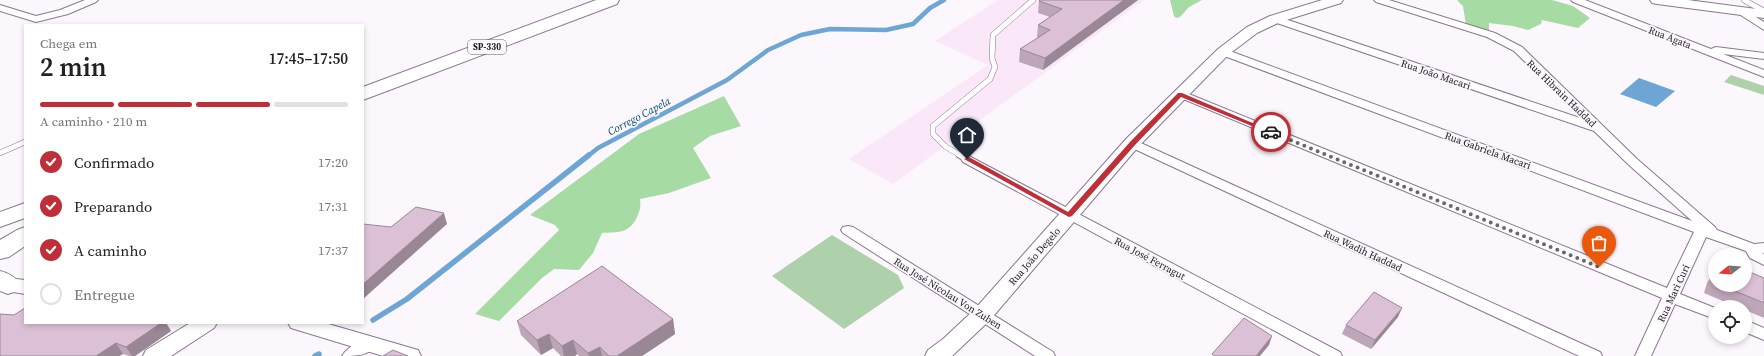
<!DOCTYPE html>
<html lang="pt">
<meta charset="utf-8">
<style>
body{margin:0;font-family:"Source Serif 4",serif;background:#f6f6f6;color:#202124;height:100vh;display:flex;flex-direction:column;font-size:15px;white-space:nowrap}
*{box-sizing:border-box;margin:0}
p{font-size:13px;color:#757577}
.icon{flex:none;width:22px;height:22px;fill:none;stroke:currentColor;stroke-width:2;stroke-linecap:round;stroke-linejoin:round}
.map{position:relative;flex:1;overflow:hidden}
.details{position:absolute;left:24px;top:24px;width:340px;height:300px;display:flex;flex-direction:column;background:#fff;border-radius:0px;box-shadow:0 2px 6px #0003}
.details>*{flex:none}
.needle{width:26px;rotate:253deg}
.buttons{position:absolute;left:1708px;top:248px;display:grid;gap:8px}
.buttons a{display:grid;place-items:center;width:44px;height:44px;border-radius:50%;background:#fff;box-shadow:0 2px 6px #0003;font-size:20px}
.pin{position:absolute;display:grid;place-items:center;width:34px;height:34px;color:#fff;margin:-41px -17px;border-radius:50% 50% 50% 0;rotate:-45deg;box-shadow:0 0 4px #0007}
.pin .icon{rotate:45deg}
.courier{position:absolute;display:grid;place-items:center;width:40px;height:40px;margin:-20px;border:3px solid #bf2f39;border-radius:50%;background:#fff;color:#222;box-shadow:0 1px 5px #0007}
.summary em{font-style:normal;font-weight:600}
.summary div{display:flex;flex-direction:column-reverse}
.summary{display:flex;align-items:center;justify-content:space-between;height:68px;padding:0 16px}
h1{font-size:26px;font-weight:600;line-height:30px}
.bar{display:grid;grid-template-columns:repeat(4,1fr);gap:6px 4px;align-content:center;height:48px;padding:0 16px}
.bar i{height:5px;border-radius:3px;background:#e0e0e0}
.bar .on{background:#bf2f39}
.bar p{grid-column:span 4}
ol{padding:0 16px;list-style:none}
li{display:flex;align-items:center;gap:12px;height:44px}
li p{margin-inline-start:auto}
li .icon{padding:4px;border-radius:50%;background:#bf2f39;color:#fff;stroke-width:4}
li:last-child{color:#757577}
li i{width:22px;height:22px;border:2px solid #e0e0e0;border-radius:50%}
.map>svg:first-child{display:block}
.industrial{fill:#fae8f9}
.green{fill:#aed1ac}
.forest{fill:#a6dba4}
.water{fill:#6da5d5}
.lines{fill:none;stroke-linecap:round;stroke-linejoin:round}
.stream-far1{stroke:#6da5d5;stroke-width:4.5}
.stream{stroke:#6da5d5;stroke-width:5.5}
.lane-far1-casing{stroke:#8a778f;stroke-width:6}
.lane-casing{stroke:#8a778f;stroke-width:8}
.street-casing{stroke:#8a778f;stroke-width:2}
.secondary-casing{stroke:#8a778f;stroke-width:2}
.highway-casing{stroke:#8a778f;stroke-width:2}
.lane-far1{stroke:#fff;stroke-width:5}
.lane{stroke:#fff;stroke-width:6}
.street{fill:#fff;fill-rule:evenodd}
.secondary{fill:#fff;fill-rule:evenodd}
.highway{fill:#fff;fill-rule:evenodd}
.wall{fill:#bda6b8}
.shaded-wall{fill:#9a8796}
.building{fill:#dcc1d6;stroke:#9a8796}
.route{fill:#bf2f39}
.done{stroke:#6b656c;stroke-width:4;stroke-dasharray:0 7.2}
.labels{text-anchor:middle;stroke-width:3.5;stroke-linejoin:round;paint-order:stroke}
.shield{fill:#fbf7fc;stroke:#605a61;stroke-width:1}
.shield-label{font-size:9px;font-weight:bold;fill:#1d161f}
.street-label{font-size:10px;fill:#1d161f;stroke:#fbf7fc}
.water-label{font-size:11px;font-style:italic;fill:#004773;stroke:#fbf7fc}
</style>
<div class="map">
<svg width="1764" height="356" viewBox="0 0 1764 356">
<rect width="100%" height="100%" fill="#fbf7fc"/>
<polygon class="industrial" points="998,0 1144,0 893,184 849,159 988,65 935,41"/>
<g class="green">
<polygon points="1731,75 1764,86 1764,95 1724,82"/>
<polygon points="832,235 898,275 904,288 844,329 772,276"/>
</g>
<g class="forest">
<polygon points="1170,0 1202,0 1189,7 1180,17 1176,18 1174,16"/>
<polygon points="1457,0 1552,0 1573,6 1590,18 1578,28 1542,20 1541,24 1528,30 1513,26 1489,23 1489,32 1466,25 1463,6"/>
<path d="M724,96L741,126L710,136L693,148L711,178L669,193L640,199C641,207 640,210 637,217C629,234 618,232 602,233L593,253L579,270L554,269L542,278L499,321L475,314L559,230L555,225L530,215L639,134Z"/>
</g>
<polygon class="water" points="1639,78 1675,91 1656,107 1620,94"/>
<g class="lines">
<polyline class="stream-far1" points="588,156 598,148 727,80 768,50 801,35 830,29 886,30 913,24 930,8 944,0"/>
<g class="stream">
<polyline points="373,320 407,299 589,155"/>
<polyline points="315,356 319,354"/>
</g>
<defs>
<g id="lane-far1">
<polyline points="1744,0 1764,11"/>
<polyline points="0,153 25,142"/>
<polyline points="962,156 946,147 933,134 933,126 990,79 995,67 992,58 993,35 1033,0"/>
</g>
<polyline id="lane" points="960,155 967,159"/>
<g id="street">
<polygon points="85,0 98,0 96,2 68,14 36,22 0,11 0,5 36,16 60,10"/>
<polygon points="1374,0 1389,0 1495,33 1522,47 1637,159 1715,227 1717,230 1754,244 1764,243 1764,253 1762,253 1764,254 1764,265 1750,258 1746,251 1706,237 1680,294 1715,308 1715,319 1675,304 1651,356 1635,356 1662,298 1176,96 1174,94 1176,92 1184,92 1667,288 1694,232 1219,54 1218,52 1223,49 1227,50 1692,221 1629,165 1594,131 1271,21 1270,19 1275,16 1279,17 1583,119 1514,51 1487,37 1376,2"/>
<polygon points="1571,0 1585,0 1711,49 1716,47 1764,53 1764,59 1723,54 1764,70 1764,77 1573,2"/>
<polygon points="1743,9 1764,22 1764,30 1739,14 1738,12 1739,10"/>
<polygon points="1132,139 1600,352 1602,356 1579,356 1128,146 1126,143 1128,140"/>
<polygon points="967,155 1340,352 1342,356 1321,356 963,162 961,159 963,156"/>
<polygon points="848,226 853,227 1053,352 1055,356 1035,356 843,233 841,230 843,227"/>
<polygon points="1745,320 1764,328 1764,340 1745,332"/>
<path d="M370,337L376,339L378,343C370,356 356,356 342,356C347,347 361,340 370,337Z"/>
</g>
<g id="secondary">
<polygon points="1322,0 1343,0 1341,3 1280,22 1257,33 1228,55 1138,147 990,320 952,356 925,356 928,350 943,339 974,310 1126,139 1218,49 1247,27 1270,16"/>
<polygon points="1650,0 1688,0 1764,10 1764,18 1657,4 1652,3"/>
<polygon points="8,278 25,280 25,294 1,290 1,280"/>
<polygon points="190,323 217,323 214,328 171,356 143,356 146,350"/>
<polygon points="288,323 325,323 418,350 421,356 383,356 291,328"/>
</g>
<g id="highway">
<polygon points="596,0 619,0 617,4 363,100 363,87"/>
<polygon points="25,203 25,218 0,227 0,212"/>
<polygon points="25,227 25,246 9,257 0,259 0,240 17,230"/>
<path d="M0,271C9,273 15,277 21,285L17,291L8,294L0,291Z"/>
</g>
</defs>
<use href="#lane-far1" class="lane-far1-casing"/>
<use href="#lane" class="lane-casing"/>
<use href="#street" class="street-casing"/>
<use href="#secondary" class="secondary-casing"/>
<use href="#highway" class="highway-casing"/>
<use href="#lane-far1" class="lane-far1"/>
<use href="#lane" class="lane"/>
<use href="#street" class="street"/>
<use href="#secondary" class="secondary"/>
<use href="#highway" class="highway"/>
</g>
<g class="wall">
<polygon points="1040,0 1138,0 1043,70 1019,62 1020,49 1038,38 1037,37 1038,25 1050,17 1038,13 1039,1"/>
<polygon points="1715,270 1715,285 1745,285 1764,278 1764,318 1745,310 1745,307 1737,307 1704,293 1707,283"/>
<polygon points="25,308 25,323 166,323 171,331 135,356 129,356 123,354 119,356 0,356 0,314 14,315"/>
<polygon points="1398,317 1371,349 1342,334 1346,325"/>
<polygon points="673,319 675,334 642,356 579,356 577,354 575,356 561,356 553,348 541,355 521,335 517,321"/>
</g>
<g class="shaded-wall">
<polygon points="1124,0 1138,0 1043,70 1045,58"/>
<polygon points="444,213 447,224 363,299 363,284"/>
<polygon points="1402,308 1398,317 1371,349 1375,340"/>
<polygon points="673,319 675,334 642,356 617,356"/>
<polygon points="161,323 166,323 171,331 135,356 132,356 126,347"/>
<polygon points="549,334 553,348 541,355 537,340"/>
<polygon points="1272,336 1269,345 1260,356 1256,356"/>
<polygon points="573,340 577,354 575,356 564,356 562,346"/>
<polygon points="116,343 123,354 119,356 96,356"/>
<polygon points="600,347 602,356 589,356 588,353"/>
</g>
<g class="building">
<polygon points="1040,0 1124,0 1045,58 1020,49 1050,30 1038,25 1062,9 1039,1"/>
<polygon points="416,207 444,213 363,284 363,224 391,227"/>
<polygon points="602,266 673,319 617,356 609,356 600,347 588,353 573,340 562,346 549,334 537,340 517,321"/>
<polygon points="1715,270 1715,282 1712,281"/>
<polygon points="1745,270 1764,278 1764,303 1721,285 1745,285"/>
<polygon points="1374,292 1402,308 1375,340 1346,325"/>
<polygon points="25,308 25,323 161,323 126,347 116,343 96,356 0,356 0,314 14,315"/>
<polygon points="1244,318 1272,336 1256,356 1215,356 1212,354"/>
<polygon points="393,350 408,356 383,356"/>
</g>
<polygon class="route" points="1178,93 1182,93 1274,132 1269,133 1181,97 1135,145 1072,216 1069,217 964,159 969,157 1068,212 1130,142"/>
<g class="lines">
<polyline class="done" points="1271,132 1599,267"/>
</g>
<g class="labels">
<rect class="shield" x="468" y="40" width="38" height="14" rx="3"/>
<g class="shield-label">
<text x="487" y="50">SP-330</text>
</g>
<g class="street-label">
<text transform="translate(1670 37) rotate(21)" y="4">Rua Ágata</text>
<text transform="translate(1436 74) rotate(19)" y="4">Rua João Macari</text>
<text transform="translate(1562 93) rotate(44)" y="4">Rua Hibrain Haddad</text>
<text transform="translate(1488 150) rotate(20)" y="4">Rua Gabriela Macari</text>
<text transform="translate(1363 250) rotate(25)" y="4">Rua Wadih Haddad</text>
<text transform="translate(1034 256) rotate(-49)" y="4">Rua João Degelo</text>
<text transform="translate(1150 258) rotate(28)" y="4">Rua José Ferragut</text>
<text transform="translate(948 293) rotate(32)" y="4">Rua José Nicolau Von Zuben</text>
<text transform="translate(1673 293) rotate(-65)" y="4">Rua Mari Curi</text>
</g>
<g class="water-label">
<text transform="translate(639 116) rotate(-28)" y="4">Corrego Capela</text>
</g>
</g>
</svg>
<div class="buttons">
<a><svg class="needle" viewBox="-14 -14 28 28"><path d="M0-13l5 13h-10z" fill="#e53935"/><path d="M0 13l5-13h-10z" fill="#757577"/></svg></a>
<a><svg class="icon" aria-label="locate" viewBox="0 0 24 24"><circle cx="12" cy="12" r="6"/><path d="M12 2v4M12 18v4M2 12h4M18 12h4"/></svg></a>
</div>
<div class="pin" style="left:1599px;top:267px;background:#ea580c"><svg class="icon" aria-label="bag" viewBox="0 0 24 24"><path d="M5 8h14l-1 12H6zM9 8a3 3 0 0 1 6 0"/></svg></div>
<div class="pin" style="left:967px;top:159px;background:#1f2937"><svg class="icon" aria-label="home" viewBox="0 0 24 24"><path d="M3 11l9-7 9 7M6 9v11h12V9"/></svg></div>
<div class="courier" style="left:1271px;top:132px"><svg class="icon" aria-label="car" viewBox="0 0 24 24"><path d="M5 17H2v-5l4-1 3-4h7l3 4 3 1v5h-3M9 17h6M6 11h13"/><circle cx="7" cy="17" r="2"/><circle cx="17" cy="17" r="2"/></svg></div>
<section class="details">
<div class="summary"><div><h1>2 min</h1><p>Chega em</p></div><em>17:45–17:50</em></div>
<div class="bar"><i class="on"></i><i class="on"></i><i class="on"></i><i></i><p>A caminho · 210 m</p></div>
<ol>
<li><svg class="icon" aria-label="check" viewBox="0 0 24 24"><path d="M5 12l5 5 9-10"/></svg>Confirmado<p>17:20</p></li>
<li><svg class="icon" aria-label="check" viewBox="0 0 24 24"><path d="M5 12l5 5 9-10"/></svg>Preparando<p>17:31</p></li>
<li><svg class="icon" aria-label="check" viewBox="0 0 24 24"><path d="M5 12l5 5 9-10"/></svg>A caminho<p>17:37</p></li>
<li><i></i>Entregue</li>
</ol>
</section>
</div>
